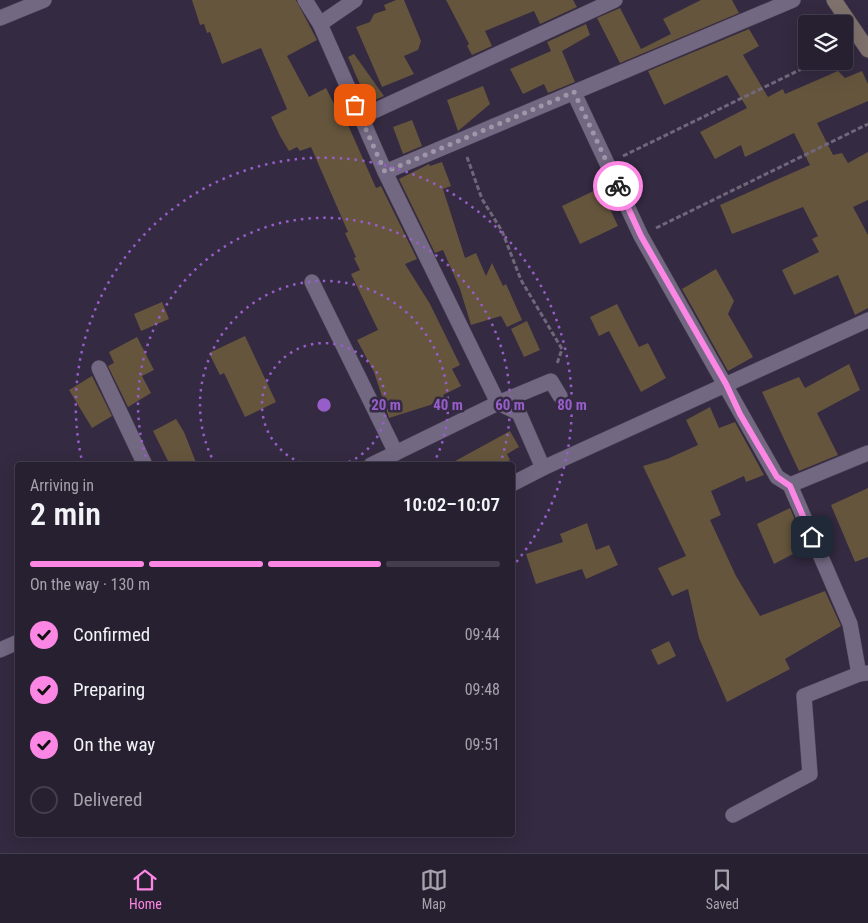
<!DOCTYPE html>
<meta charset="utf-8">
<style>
body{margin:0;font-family:"Roboto Condensed",sans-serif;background:#332d3d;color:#f1f3f6;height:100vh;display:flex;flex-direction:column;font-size:19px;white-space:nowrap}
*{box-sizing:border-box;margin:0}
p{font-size:16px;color:#a4a3ab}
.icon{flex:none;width:28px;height:28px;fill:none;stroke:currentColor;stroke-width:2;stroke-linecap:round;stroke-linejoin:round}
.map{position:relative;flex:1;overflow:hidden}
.panel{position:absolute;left:15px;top:462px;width:500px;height:375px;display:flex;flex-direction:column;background:#272031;border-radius:5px;box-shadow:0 5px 20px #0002,0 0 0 1px #433e4d}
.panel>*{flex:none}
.tools{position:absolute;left:798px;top:15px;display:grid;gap:10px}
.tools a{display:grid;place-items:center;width:55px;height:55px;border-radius:5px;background:#272031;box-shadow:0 5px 20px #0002,0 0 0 1px #433e4d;font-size:25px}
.pin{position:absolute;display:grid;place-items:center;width:42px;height:42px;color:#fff;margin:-21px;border-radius:10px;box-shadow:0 2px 8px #0006}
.courier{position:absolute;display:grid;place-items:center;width:50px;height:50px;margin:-25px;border:4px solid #fc86e3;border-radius:50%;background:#fff;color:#222;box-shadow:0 1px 6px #0007}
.overview em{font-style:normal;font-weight:600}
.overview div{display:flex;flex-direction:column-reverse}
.overview{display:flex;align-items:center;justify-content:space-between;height:85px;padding:0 15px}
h1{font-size:32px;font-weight:600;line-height:38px}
.bar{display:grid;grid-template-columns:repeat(4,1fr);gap:8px 5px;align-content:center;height:60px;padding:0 15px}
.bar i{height:6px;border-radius:4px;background:#433e4d}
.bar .on{background:#fc86e3}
.bar p{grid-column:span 4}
ol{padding:0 15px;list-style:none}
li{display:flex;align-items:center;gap:15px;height:55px}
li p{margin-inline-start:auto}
li .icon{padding:5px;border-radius:50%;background:#fc86e3;color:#111;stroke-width:4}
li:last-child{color:#a4a3ab}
li i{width:28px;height:28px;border:2px solid #433e4d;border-radius:50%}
.menu{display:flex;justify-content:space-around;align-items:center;height:70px;border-top:1px solid #433e4d;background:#272031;font-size:14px;color:#a4a3ab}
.menu a{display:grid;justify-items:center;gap:2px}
.menu .on{color:#fc86e3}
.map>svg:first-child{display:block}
.building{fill:#65553d}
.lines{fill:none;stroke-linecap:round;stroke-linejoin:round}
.street-casing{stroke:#50475b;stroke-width:16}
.secondary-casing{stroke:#50475b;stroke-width:16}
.path{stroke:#70677b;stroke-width:3;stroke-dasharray:5 2.5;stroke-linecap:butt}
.street{stroke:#736882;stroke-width:15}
.secondary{stroke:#7f716c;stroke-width:15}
.done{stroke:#9e97a8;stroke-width:5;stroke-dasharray:0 9}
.route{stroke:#fc86e3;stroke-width:6}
.ring{fill:none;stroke:#975ec9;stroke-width:2.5;stroke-dasharray:2.5 5}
.centre{fill:#975ec9;stroke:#342a41;stroke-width:2.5}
.ring-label{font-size:15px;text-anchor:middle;font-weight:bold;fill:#975ec9;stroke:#342a41;stroke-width:5;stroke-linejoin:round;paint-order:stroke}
</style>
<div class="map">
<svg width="868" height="853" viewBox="0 0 868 853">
<rect width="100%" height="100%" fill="#342a41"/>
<g class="building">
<polygon points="192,0 296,0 317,40 287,56 309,97 326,88 337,110 347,108 353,123 348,125 376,188 381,186 417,259 405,264 430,304 460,365 452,369 461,386 443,395 446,400 389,418 374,372 357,340 378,330 351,274 360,270 354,258 356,257 345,233 348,232 311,147 300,151 297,147 289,151 280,136 271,117 287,109 261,48 222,64 210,32 207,33 204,24 200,25"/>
<polygon points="396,0 404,0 421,41 418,50 404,56 414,74 382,87 356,27 370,22 374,14 386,10 384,5"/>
<polygon points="446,0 573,0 577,7 540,24 534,11 485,31 492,46 472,55 467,46 469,44"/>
<polygon points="701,0 732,0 739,13 620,63 597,18 620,8 641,49 671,34 663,19"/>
<polygon points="586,24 590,35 562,51 575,82 548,93 544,84 523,94 510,69 551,51 547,42"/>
<polygon points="749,29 759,46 743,55 768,97 783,89 785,94 838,71 845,78 862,71 868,84 868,101 817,123 833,155 842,153 848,163 868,152 868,200 853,207 868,235 868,308 855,315 838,275 794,295 782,270 819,252 812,239 818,236 803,207 732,234 720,205 810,165 794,133 745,157 741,145 715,159 700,132 747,108 727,75 664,105 648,71"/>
<polygon points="354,54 384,96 368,103 348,57"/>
<polygon points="483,86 490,104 458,131 447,100"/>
<polygon points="412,120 422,146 403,154 393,127"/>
<polygon points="442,162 451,186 443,189 465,258 476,253 486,276 492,263 503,286 506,284 522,320 507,327 501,316 471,325 460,289 443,250 435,253 399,179 429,164 430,166"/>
<polygon points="600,188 618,226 580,244 562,206"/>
<polygon points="716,269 734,301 728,314 753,357 728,371 682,289"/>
<polygon points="162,302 169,319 141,331 134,314"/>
<polygon points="617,304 639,347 648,343 666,378 641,392 609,331 599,336 590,317"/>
<polygon points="527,321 540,350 524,357 511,329"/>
<polygon points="245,336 276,402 245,417 224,373 220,375 209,353"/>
<polygon points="137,337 154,370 142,376 151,393 128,407 108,366 114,363 109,352"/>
<polygon points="849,364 860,390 817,413 838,455 799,471 762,392 799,377 805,388"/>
<polygon points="92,376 112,416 92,428 69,390"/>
<polygon points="710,407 719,428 735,422 764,475 746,482 744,476 711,491 721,515 710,520 736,576 760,616 825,591 841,626 785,659 790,669 727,702 699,638 688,589 672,596 658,568 686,556 643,466 667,459 698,445 686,420"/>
<polygon points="176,419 184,432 197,465 170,465 153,431"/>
<polygon points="510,431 519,447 507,454 510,460 500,465 448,465"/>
<polygon points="868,488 868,557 855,562 831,505"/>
<polygon points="790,508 806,547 774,564 757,524"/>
<polygon points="587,523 596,550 609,545 618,565 586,579 582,569 536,584 526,554 563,542 560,534"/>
<polygon points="669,641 676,656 658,665 651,650"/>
</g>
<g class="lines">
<defs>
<g id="street">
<polyline points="305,0 320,24 361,117 615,0"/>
<polyline points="0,18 44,0"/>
<polyline points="320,24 355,0"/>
<polyline points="574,93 641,236 777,477 790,485 850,624 859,674"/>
<polyline points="361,117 385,172 793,0"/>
<polyline points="385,172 498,403 519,413 543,468 868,320"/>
<polyline points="312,282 396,453"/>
<polyline points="99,368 145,465"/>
<polyline points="371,465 498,403 551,381 560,396"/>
<polyline points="512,484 543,468"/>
<polyline points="790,485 868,453"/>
<polyline points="0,650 18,642"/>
<polyline points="733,815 810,774 804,696 859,674 868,673"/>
</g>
<polyline id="secondary" points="834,0 868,50"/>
</defs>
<use href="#street" class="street-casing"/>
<use href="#secondary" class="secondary-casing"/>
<g class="path">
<polyline points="623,156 818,61"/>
<polyline points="467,157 482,199 502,231 521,280 562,349 557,364"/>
<polyline points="656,228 868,124"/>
</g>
<use href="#street" class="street"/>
<use href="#secondary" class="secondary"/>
</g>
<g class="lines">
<polyline class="done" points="355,105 385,172 574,92 618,186"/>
<polyline class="route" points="618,186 641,236 726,384 740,414 777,477 790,486 812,537"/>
</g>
<g class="ring">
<path d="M308 465A62 62 0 1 1 340 465"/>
<path d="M215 464A124 124 0 1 1 433 464"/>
<path d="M148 464A186 186 0 1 1 500 464"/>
<path d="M83 465A248 248 0 1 1 513 566"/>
</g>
<circle cx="324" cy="405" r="8" class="centre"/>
<g class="ring-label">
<text x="386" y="410">20 m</text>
<text x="448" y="410">40 m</text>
<text x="510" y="410">60 m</text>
<text x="572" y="410">80 m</text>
</g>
</svg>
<div class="tools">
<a><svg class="icon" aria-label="layers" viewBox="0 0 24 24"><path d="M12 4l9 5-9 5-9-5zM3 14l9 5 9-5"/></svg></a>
</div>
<div class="pin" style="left:355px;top:105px;background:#ea580c"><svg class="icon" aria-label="bag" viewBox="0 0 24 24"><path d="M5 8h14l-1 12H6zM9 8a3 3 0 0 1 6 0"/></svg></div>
<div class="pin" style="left:812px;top:537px;background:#1f2937"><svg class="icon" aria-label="home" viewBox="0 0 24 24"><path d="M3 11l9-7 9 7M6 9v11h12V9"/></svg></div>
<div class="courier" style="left:618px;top:186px"><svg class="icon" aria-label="bike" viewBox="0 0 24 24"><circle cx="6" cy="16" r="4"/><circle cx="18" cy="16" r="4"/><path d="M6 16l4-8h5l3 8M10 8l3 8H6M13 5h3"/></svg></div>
<section class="panel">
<div class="overview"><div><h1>2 min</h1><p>Arriving in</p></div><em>10:02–10:07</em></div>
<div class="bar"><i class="on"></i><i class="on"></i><i class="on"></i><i></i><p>On the way · 130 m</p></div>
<ol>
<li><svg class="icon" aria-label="check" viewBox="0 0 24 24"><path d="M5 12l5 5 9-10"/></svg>Confirmed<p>09:44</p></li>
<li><svg class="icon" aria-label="check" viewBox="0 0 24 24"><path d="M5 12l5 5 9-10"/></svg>Preparing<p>09:48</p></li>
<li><svg class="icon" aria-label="check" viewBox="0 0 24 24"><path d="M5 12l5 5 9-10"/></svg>On the way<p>09:51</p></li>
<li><i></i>Delivered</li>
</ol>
</section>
</div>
<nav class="menu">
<a class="on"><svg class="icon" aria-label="home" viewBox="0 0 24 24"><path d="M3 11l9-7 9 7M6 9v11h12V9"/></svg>Home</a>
<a><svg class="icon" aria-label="map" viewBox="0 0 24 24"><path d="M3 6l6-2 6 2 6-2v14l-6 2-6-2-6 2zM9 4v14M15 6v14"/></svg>Map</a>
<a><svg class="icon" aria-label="saved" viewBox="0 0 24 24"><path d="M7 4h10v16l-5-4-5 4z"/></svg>Saved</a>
</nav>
